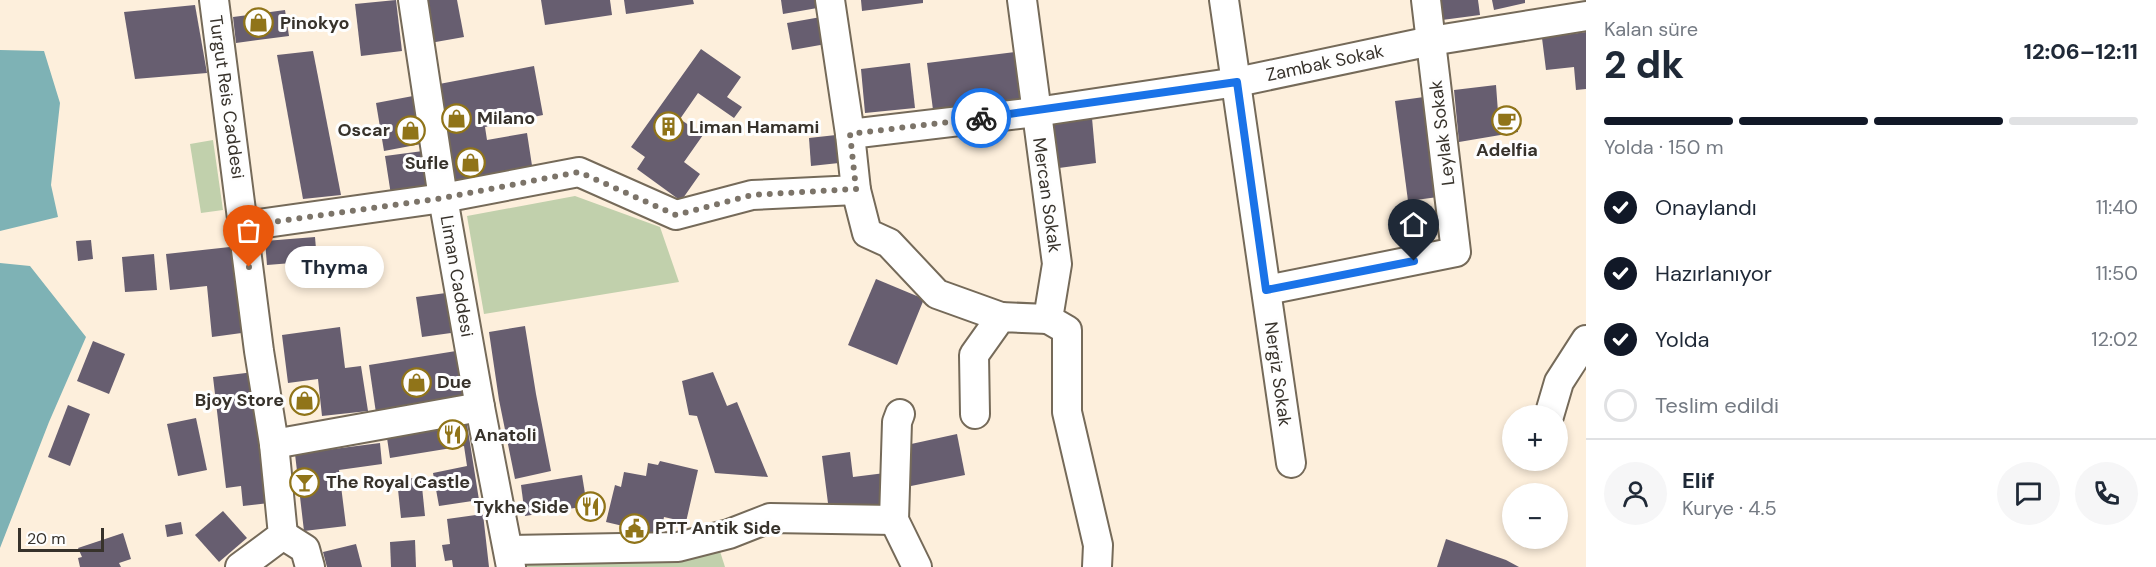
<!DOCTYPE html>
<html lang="tr">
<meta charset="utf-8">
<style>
body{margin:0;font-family:"DM Sans",sans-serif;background:#f6f6f7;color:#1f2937;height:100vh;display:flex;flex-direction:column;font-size:22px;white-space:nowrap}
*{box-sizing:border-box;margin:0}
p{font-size:20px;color:#747a83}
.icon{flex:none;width:33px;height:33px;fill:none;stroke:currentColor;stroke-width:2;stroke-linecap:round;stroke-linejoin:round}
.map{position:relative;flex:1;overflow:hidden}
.details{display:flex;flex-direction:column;background:#fff;width:570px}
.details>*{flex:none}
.buttons{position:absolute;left:1502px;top:405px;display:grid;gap:12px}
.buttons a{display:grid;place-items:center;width:66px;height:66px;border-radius:50%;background:#fff;box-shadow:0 3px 9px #0003;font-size:30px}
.scale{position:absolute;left:18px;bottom:15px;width:86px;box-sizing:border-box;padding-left:6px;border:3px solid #37322b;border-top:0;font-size:16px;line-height:21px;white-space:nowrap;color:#37322b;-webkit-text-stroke:4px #fefefe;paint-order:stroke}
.pin{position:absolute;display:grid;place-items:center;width:51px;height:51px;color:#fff;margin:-62px -26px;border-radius:50% 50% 50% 0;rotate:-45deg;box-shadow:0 0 6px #0007}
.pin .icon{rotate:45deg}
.courier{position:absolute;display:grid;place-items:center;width:60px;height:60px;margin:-30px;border:4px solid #1a73e8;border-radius:50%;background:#fff;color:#222;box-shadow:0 2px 8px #0007}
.bubble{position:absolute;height:42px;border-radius:21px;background:#fff;box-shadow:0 3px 9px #0003;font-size:20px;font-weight:800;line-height:42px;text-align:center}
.head em{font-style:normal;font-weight:800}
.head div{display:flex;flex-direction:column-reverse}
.head{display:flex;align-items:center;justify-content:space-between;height:102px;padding:0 18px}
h1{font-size:39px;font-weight:800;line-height:45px}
.bar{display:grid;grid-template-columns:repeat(4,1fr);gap:9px 6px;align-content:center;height:72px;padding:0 18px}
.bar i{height:8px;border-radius:4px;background:#e0e1e3}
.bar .selected{background:#111827}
.bar p{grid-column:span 4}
.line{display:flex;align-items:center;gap:15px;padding:0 18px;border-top:2px solid #e0e1e3}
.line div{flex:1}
.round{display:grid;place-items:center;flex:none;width:63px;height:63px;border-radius:32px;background:#f6f6f7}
ol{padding:0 18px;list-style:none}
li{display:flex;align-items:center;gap:18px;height:66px}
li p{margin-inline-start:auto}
li .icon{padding:6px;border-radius:50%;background:#111827;color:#fff;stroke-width:4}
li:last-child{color:#747a83}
li i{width:33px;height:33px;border:3px solid #e0e1e3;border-radius:50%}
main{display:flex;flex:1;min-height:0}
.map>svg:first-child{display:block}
.green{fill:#c1d0ac}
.water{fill:#7eb2b5}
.building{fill:#675e70}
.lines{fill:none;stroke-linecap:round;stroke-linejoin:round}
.street-casing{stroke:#756a59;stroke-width:32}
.street{stroke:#fff;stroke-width:28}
.done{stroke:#7c7469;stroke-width:6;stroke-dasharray:0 10.8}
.route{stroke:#1a73e8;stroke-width:8}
.labels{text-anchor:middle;stroke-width:6;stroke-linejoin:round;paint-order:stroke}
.poi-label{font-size:18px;font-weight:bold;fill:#37322b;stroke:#fefefe;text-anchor:start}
.street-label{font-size:18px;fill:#37322b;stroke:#fefefe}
</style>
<main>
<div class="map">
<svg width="1586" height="567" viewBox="0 0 1586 567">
<rect width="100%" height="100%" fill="#fdefdc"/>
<g class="green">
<polygon points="213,140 223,210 201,213 190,144"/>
<polygon points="575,196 660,227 679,282 484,314 467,216"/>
<polygon points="718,545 725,567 514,567 513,558"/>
</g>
<g class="water">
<polygon points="0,50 44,51 60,103 51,185 58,217 0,231"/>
<polygon points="0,263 30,266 86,337 49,422 0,548"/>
</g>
<g class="building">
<polygon points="396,0 402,51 361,56 355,4"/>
<polygon points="422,0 457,0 464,37 430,43"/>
<polygon points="541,0 610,0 612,15 545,25"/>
<polygon points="624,0 693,0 694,4 626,14"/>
<polygon points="781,0 821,0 823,7 783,14"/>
<polygon points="861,0 923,0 923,3 862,11"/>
<polygon points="1439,0 1478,0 1480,15 1442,20"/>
<polygon points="1492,0 1525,0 1525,3 1494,10"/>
<polygon points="195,5 207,73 135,79 124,12"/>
<polygon points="285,10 289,36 236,43 233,17"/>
<polygon points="821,17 826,44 792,50 787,23"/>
<polygon points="1586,32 1586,89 1576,90 1574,67 1546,70 1542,38"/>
<polygon points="701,49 741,77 727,97 742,107 734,118 698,93 680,119 703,135 684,162 700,174 681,201 637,169 645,157 631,147"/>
<polygon points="313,51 341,195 303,199 277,55"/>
<polygon points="1015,52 1020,99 933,110 927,63"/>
<polygon points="910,63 915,108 865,113 861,69"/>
<polygon points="534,66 543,115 485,127 487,140 527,133 533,172 453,186 434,85"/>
<polygon points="1496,85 1498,112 1516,108 1518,132 1459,142 1454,90"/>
<polygon points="413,96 421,144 384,151 376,103"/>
<polygon points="1424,97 1438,197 1408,201 1395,101"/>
<polygon points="1092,118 1096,163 1059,168 1053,121"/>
<polygon points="836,135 839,163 811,166 809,138"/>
<polygon points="423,151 429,189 391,195 385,156"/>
<polygon points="315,237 317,261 267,265 265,241"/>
<polygon points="91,240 93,259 78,261 76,241"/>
<polygon points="239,246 249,332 212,337 207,286 170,290 166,254"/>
<polygon points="154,254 157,290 125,292 122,257"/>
<polygon points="876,279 924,299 897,365 848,345"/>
<polygon points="446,293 451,333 422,337 416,297"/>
<polygon points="525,326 536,394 551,471 515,479 499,400 489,332"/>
<polygon points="340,327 345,368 361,366 368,411 322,416 318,379 288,383 282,335"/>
<polygon points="93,341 125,354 109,394 77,381"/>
<polygon points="456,351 464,400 376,413 369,365"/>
<polygon points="254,372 269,503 243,506 241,486 226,488 213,377"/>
<polygon points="713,372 727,406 737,402 768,477 715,473 697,416 689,415 682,381"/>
<polygon points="68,405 90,414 70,466 48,457"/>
<polygon points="196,418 207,470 178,476 167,424"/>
<polygon points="467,424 479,500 439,506 433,473 467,466 464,446 390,458 387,438"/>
<polygon points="957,434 965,475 911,486 902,446"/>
<polygon points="380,443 382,464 339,470 346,526 304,531 295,454"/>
<polygon points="850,452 853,477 885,473 884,504 829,511 822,456"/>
<polygon points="660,461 698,470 686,522 664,517 659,542 621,533 623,526 606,522 615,485 621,487 624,472 646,476 648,463 658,465"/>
<polygon points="582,475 587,506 525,516 521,485"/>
<polygon points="421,477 425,516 401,518 397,480"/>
<polygon points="223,511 247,538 219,562 195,535"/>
<polygon points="483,514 489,567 453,567 452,560 445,561 442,545 450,544 447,519"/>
<polygon points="181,522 183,534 167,537 165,525"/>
<polygon points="123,533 131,559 119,563 121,567 80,567 78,558 82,557 78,548"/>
<polygon points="1446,539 1506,560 1519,567 1437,567"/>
<polygon points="415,540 416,567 391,567 390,542"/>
<polygon points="356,544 362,567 327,567 323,552"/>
</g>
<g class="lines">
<defs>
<g id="street">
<polyline points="214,0 259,351 274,444 480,407"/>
<polyline points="413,0 443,198 480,407 511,567"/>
<polyline points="830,0 850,134"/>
<polyline points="1022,0 1057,264 1048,319 1067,330 1067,412 1098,545 1097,567"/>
<polyline points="1224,0 1291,463"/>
<polyline points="856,190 867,233 889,243 937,294 1001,317"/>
<polyline points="244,226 443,198 579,172 676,215 752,195 856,190 850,134 1036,112 1237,82 1431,41 1586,16"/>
<polyline points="1267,290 1456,252 1426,0"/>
<polyline points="900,414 897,422 894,520 917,567"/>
<polyline points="975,414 974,355 1001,317 1048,319"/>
<polyline points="1549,416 1559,382 1586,340"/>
<polyline points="283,535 305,549 310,567"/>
<polyline points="510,550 678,547 729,534 770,518 894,520"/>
<polyline points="240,567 283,535 274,444"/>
</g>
</defs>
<use href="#street" class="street-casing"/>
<use href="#street" class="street"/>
</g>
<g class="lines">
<polyline class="done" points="249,267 244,226 443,198 579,172 676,215 752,195 856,189 850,134 981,118"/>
<polyline class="route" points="981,118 1237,82 1266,290 1414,261"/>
</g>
<defs>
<symbol id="shop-ring" viewBox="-11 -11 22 22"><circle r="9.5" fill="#fefefe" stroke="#907419" stroke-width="1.5"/><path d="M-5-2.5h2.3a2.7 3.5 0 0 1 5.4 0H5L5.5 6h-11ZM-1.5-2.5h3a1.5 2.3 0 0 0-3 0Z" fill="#907419"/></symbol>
<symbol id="cafe-ring" viewBox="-11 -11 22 22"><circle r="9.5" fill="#fefefe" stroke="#907419" stroke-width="1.5"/><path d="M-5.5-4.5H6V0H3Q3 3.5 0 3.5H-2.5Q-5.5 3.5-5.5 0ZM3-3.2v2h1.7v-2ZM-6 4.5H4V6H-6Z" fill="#907419"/></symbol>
<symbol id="building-ring" viewBox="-11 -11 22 22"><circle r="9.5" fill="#fefefe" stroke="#907419" stroke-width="1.5"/><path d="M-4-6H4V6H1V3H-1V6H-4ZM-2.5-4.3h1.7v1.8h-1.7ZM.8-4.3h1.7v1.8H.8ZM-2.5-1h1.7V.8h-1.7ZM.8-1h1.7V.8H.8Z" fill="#907419"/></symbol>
<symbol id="restaurant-ring" viewBox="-11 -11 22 22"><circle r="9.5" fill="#fefefe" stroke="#907419" stroke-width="1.5"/><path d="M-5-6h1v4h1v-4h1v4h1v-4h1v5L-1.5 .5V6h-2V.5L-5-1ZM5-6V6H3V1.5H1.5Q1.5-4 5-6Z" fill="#907419"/></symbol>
<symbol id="bar-ring" viewBox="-11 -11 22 22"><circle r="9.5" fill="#fefefe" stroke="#907419" stroke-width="1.5"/><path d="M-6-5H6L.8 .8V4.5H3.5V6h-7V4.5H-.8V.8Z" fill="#907419"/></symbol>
<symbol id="civic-ring" viewBox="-11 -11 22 22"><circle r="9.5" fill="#fefefe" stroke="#907419" stroke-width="1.5"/><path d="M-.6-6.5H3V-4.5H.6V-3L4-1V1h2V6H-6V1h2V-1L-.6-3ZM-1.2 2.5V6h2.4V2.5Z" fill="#907419"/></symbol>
</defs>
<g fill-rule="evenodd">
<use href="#shop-ring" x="242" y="6" width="33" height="33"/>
<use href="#shop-ring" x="440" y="102" width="33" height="33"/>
<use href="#cafe-ring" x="1490" y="104" width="33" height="33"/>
<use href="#building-ring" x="652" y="110" width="33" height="33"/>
<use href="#shop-ring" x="394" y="114" width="33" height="33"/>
<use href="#shop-ring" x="454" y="146" width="33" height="33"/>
<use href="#shop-ring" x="400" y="366" width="33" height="33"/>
<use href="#shop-ring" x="288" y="384" width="33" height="33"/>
<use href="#restaurant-ring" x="436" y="418" width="33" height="33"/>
<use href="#bar-ring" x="288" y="466" width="33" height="33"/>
<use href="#restaurant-ring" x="574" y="490" width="33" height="33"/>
<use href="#civic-ring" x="618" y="512" width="33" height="33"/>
</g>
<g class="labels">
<g class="poi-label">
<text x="280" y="29">Pinokyo</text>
<text x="477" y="124">Milano</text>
<text x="689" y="133">Liman Hamami</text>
<text x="390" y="136" text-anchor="end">Oscar</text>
<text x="1507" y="156" text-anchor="middle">Adelfia</text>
<text x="449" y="169" text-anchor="end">Sufle</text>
<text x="437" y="388">Due</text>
<text x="284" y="406" text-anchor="end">Bjoy Store</text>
<text x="474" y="441">Anatoli</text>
<text x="326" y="488">The Royal Castle</text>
<text x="569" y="513" text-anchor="end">Tykhe Side</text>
<text x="655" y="534">PTT Antik Side</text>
</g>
<g class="street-label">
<text transform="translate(1325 63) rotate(-12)" y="6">Zambak Sokak</text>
<text transform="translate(227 97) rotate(82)" y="6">Turgut Reis Caddesi</text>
<text transform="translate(1442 133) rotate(-97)" y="6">Leylak Sokak</text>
<text transform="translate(1047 195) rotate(82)" y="6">Mercan Sokak</text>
<text transform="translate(457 276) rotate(80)" y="6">Liman Caddesi</text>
<text transform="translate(1278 374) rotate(82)" y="6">Nergiz Sokak</text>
</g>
</g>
</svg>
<div class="buttons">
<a>+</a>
<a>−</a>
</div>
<div class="scale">20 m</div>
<div class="pin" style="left:249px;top:267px;background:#ea580c"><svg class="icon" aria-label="bag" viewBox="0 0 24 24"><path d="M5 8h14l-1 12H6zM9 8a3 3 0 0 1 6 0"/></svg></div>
<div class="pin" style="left:1414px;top:261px;background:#1f2937"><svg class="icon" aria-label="home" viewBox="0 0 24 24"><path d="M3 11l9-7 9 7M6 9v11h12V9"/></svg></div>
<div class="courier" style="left:981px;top:118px"><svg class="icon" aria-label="bike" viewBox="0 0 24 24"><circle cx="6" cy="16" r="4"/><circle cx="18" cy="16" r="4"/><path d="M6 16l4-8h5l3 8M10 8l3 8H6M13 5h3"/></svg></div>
<div class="bubble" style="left:285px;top:246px;width:99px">Thyma</div>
</div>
<section class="details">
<div class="head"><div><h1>2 dk</h1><p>Kalan süre</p></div><em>12:06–12:11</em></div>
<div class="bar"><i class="selected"></i><i class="selected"></i><i class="selected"></i><i></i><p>Yolda · 150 m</p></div>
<ol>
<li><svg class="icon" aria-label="check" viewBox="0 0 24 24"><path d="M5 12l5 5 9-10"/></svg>Onaylandı<p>11:40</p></li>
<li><svg class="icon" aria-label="check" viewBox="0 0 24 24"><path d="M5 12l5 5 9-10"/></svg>Hazırlanıyor<p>11:50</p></li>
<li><svg class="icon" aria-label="check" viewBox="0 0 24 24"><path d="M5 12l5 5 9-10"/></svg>Yolda<p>12:02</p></li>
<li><i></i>Teslim edildi</li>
</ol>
<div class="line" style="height:108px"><a class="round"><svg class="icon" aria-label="person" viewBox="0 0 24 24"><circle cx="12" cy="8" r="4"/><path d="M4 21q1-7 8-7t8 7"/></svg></a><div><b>Elif</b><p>Kurye · 4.5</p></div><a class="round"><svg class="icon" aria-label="chat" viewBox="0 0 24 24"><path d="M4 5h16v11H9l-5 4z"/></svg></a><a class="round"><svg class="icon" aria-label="phone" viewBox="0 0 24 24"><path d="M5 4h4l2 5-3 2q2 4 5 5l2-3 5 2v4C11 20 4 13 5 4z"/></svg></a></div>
</section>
</main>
